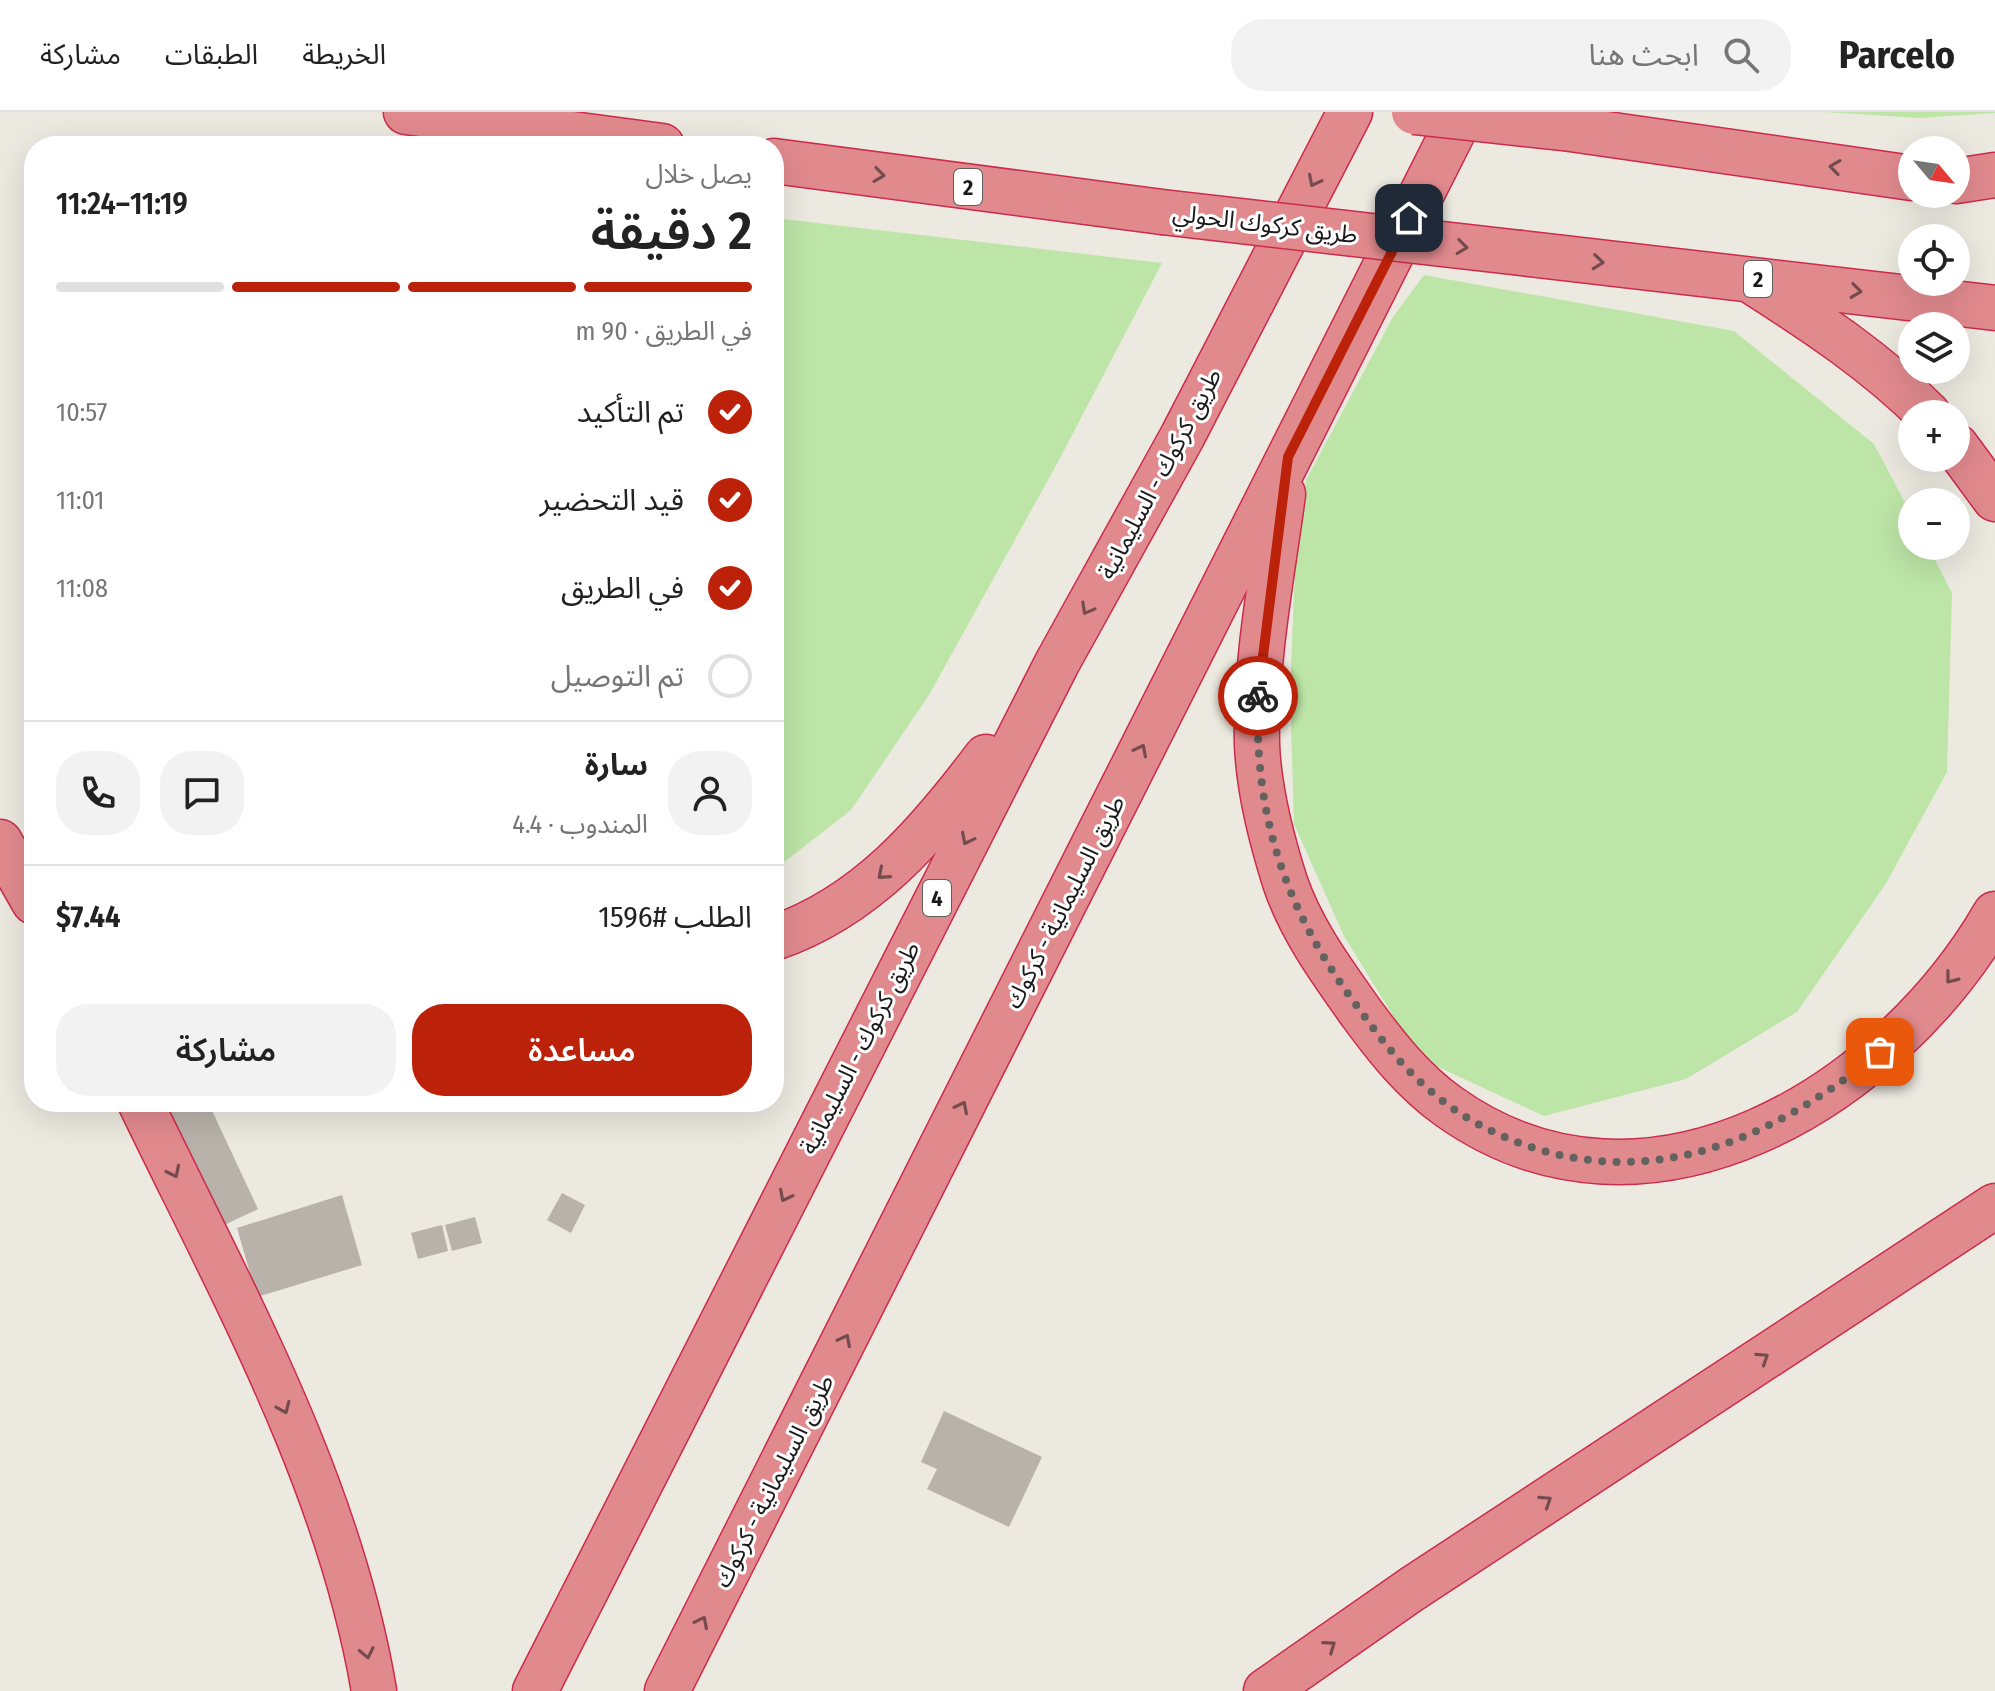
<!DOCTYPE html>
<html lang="ar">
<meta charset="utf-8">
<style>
body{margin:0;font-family:"Fira Sans Condensed","Noto Sans Arabic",sans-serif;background:#f2f2f2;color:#222;direction:rtl;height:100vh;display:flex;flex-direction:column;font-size:30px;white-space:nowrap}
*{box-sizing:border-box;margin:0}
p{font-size:26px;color:#767676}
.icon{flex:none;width:44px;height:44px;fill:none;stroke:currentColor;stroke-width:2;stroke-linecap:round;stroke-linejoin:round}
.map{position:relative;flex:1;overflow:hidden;direction:ltr}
.side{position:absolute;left:24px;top:24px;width:760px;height:976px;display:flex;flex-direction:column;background:#fff;border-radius:32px;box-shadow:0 8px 32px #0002;direction:rtl}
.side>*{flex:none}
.needle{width:52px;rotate:119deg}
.tools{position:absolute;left:1898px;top:24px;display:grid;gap:16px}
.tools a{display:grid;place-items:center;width:72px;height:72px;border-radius:50%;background:#fff;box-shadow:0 8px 32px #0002;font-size:40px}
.pin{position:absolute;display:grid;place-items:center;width:68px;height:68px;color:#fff;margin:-34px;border-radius:16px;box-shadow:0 4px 12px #0006}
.courier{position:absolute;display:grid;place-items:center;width:80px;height:80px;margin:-40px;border:6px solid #bc2209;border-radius:50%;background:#fff;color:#222;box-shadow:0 2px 10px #0007}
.head em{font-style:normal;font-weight:600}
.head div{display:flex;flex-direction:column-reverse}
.head{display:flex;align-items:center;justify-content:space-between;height:136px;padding:0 32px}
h1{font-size:52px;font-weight:600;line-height:60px}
.bar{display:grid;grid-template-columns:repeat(4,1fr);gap:12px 8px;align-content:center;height:96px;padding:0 32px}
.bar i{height:10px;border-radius:6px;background:#e0e0e0}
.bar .current{background:#bc2209}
.bar p{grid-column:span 4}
.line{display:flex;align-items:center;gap:20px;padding:0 32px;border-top:2px solid #e0e0e0}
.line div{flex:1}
.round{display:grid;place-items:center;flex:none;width:84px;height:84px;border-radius:32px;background:#f2f2f2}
ol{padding:0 32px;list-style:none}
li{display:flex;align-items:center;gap:24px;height:88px}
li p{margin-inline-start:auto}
li .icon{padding:8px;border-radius:50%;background:#bc2209;color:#fff;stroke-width:4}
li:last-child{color:#767676}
li i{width:44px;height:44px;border:4px solid #e0e0e0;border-radius:50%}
.button{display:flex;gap:16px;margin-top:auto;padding:16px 32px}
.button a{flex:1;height:92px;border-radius:32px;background:#bc2209;color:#fff;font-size:32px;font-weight:600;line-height:92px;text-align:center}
.button a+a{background:#f2f2f2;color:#222}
header{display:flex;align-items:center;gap:48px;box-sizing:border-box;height:112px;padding:0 40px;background:#fff;border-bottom:2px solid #e0e0e0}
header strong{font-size:38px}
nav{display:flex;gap:44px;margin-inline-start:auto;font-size:28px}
.search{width:560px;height:72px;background:#f2f2f2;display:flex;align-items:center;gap:20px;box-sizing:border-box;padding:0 28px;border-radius:32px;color:#767676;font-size:30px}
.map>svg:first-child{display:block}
.grass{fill:#bde5a7}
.building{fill:#b8b2aa}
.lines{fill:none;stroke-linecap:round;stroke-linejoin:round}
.highway-casing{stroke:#cc2b4c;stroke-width:47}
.highway{stroke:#e18a8e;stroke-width:44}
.highway-bridge-casing{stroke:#cc2b4c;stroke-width:47;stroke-linecap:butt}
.highway-bridge{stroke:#e18a8e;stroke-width:44}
.oneway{stroke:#744c4e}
.done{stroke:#64625f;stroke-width:8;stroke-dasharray:0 14.4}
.route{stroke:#bc2209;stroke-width:10}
.labels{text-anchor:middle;stroke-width:6;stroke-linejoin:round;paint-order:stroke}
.shield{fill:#fff;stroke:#5f5f5f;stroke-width:2}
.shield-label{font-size:22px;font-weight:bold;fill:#1a1a1a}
.street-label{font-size:24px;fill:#1a1a1a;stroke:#fff}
</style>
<header>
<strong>Parcelo</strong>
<div class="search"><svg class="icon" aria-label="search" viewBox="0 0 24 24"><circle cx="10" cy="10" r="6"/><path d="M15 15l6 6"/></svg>ابحث هنا</div>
<nav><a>الخريطة</a><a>الطبقات</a><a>مشاركة</a></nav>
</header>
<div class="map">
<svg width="1995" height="1579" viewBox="0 0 1995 1579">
<rect width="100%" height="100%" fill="#ece9e0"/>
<g class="grass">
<polygon points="1825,0 1995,0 1995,1 1919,6"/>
<polygon points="774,106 1162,151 1058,350 929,583 851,698 774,758"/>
<polygon points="1424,163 1734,219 1874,332 1912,404 1912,434 1928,434 1952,481 1947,660 1885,773 1797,900 1686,967 1544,1004 1419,946 1344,824 1294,712 1290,580 1295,457 1306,368 1393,205"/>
</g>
<g class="building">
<polygon points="162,990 208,990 258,1097 220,1115"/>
<polygon points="562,1081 585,1093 571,1121 547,1108"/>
<polygon points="342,1083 362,1153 257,1185 237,1116"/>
<polygon points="475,1105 482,1131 452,1139 445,1113"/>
<polygon points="442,1113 448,1139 418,1147 411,1121"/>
<polygon points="944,1299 1042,1345 1009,1415 927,1377 937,1357 921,1350"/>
</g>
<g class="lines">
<defs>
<g id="highway">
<polyline points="406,0 662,34"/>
<polyline points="1571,17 1912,66"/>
<polyline points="774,49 1162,100"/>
<polyline points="1956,69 1995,63"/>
<polyline points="1521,141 1995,196"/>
<path d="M1756,172C1817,211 1876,250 1928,302"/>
<polyline points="1956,334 1995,387"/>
<path d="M1283,382C1272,465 1255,549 1257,633C1259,680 1271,726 1285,770C1301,818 1333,861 1362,902C1387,936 1413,969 1448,994C1646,1136 1890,984 1995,802"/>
<polyline points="0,730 34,790"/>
<path d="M774,826C866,795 929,721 986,645"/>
<path d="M140,990C231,1179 339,1370 374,1579"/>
<polyline points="535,1579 1057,551 1182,325 1350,0"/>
<polyline points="667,1579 1463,0"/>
<polyline points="1266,1579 1412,1477 1995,1094"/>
</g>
</defs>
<use href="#highway" class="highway-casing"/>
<use href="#highway" class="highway"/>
<defs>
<g id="highway-bridge">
<polyline points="1414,0 1571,17"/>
<polyline points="1162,100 1521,141"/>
</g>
</defs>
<use href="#highway-bridge" class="highway-bridge-casing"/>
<use href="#highway-bridge" class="highway-bridge"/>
</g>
<defs><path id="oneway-chevron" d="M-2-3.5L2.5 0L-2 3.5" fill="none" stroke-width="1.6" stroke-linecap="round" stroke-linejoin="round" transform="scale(2)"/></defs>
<g class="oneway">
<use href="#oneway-chevron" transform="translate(1835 55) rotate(-172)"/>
<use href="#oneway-chevron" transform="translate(879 63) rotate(8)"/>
<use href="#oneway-chevron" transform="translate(1314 69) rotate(117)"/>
<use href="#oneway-chevron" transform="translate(1462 135) rotate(7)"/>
<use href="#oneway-chevron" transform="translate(1598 150) rotate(6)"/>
<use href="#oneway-chevron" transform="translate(1856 179) rotate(7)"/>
<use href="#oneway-chevron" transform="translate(1087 497) rotate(119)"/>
<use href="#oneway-chevron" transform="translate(1141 638) rotate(-63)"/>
<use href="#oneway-chevron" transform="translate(967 727) rotate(117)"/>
<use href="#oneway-chevron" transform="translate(883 762) rotate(139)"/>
<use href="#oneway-chevron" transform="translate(1951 866) rotate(128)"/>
<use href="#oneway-chevron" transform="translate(962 995) rotate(-63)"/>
<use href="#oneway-chevron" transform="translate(174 1060) rotate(64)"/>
<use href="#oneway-chevron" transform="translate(785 1084) rotate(117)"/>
<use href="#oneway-chevron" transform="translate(845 1228) rotate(-63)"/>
<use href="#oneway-chevron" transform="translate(1763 1246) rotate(-33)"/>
<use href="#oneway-chevron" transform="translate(284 1296) rotate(67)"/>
<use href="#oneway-chevron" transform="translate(1546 1389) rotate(-33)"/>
<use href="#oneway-chevron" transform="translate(702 1510) rotate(-63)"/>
<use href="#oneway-chevron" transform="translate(1330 1534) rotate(-35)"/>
<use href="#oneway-chevron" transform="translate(367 1541) rotate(78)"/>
</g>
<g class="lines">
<path class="done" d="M1258,584C1254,702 1284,795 1354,890C1378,923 1401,955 1433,981C1461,1005 1493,1022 1528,1034C1660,1079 1778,1023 1880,940"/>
<polyline class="route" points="1258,584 1288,345 1409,106"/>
</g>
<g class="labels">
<g class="shield">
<rect x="954" y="57" width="28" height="36" rx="6"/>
<rect x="1744" y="149" width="28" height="36" rx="6"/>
<rect x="923" y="768" width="28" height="36" rx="6"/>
</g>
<g class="shield-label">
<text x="968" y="83">2</text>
<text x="1758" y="175">2</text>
<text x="937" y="794">4</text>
</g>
<g class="street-label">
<text transform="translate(1265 112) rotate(7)" y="8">طريق كركوك الحولي</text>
<text transform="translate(1160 362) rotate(-62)" y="8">طريق كركوك - السليمانية</text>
<text transform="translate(1065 790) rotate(-63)" y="8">طريق السليمانية - كركوك</text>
<text transform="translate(860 936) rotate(-63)" y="8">طريق كركوك - السليمانية</text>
<text transform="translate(774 1369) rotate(-63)" y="8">طريق السليمانية - كركوك</text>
</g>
</g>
</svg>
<div class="tools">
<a><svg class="needle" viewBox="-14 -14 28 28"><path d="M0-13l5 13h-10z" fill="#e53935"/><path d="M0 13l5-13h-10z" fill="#767676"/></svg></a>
<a><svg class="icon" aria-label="locate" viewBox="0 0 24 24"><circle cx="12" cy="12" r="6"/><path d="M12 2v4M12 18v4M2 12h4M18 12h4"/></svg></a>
<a><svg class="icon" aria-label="layers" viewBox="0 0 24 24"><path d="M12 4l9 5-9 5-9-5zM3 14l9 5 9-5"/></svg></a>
<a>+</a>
<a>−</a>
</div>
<div class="pin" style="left:1880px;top:940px;background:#ea580c"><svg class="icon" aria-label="bag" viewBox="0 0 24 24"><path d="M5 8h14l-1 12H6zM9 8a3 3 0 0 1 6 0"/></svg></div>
<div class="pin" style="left:1409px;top:106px;background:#1f2937"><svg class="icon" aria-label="home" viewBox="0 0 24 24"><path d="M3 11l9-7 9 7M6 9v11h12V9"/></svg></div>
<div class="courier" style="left:1258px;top:584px"><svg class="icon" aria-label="bike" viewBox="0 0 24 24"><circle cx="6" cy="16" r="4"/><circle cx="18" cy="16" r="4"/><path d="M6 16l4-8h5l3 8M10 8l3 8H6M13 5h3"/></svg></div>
<section class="side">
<div class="head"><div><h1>2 دقيقة</h1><p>يصل خلال</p></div><em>11:19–11:24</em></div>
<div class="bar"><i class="current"></i><i class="current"></i><i class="current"></i><i></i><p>في الطريق · 90 m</p></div>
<ol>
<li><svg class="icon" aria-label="check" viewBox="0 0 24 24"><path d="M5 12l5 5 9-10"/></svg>تم التأكيد<p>10:57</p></li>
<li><svg class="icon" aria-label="check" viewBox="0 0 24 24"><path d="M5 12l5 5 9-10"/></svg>قيد التحضير<p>11:01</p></li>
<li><svg class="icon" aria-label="check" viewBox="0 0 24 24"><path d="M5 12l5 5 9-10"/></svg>في الطريق<p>11:08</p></li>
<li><i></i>تم التوصيل</li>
</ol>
<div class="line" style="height:144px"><a class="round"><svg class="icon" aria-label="person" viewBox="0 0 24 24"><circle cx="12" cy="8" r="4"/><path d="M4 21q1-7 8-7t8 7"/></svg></a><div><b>سارة</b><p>المندوب · 4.4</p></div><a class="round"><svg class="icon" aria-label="chat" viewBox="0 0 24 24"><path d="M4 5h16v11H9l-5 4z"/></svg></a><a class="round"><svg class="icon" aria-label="phone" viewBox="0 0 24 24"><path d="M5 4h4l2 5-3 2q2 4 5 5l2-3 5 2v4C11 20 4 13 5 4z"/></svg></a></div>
<div class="line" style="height:104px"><div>الطلب #1596</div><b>$7.44</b></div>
<div class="button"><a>مساعدة</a><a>مشاركة</a></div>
</section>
</div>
